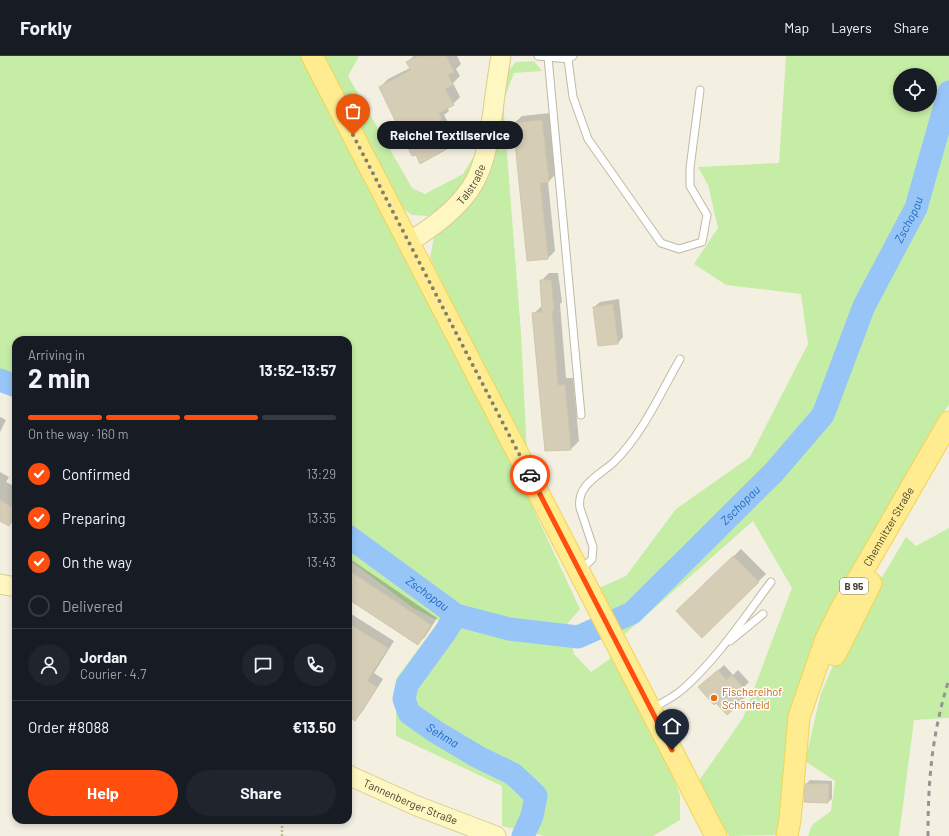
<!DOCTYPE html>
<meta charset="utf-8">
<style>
body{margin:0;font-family:Barlow,sans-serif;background:#20242c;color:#f1f3f6;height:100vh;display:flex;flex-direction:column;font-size:15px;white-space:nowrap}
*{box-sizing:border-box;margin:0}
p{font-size:13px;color:#9ea1a6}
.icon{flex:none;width:22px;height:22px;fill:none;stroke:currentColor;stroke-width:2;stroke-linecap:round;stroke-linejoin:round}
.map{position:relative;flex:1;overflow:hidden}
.drawer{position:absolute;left:12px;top:280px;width:340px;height:488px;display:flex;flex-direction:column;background:#171b24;border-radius:12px;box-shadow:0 2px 6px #0003}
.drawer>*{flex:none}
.buttons{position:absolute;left:893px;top:12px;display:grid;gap:8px}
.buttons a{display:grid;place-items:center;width:44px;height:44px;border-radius:50%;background:#171b24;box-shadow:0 2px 6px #0003;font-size:20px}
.pin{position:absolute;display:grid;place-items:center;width:34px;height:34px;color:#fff;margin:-41px -17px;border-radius:50% 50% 50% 0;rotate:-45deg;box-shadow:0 0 4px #0007}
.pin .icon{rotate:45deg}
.courier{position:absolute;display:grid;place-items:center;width:40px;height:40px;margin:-20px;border:3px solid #ff4e0e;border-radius:50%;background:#fff;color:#222;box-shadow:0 1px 5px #0007}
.bubble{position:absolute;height:28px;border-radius:14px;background:#171b24;box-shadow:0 2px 6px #0003;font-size:13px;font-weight:700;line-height:28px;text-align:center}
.overview em{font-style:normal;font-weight:700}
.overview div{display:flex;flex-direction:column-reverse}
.overview{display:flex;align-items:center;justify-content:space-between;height:68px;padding:0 16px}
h1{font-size:26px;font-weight:700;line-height:30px}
.bar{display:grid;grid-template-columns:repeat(4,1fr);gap:6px 4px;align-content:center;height:48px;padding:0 16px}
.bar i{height:5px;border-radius:3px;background:#363941}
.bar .on{background:#ff4e0e}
.bar p{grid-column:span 4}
.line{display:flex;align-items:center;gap:10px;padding:0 16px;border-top:1px solid #363941}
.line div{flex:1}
.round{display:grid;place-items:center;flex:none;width:42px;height:42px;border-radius:21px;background:#20242c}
ol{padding:0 16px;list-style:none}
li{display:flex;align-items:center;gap:12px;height:44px}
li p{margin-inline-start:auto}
li .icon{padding:4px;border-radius:50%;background:#ff4e0e;color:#fff;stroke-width:4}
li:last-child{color:#9ea1a6}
li i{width:22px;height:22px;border:2px solid #363941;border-radius:50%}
.button{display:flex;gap:8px;margin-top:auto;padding:8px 16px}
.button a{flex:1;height:46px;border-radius:24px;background:#ff4e0e;color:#fff;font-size:16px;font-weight:700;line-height:46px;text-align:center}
.button a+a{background:#20242c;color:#f1f3f6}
header{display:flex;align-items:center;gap:24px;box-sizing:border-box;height:56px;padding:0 20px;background:#171b24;border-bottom:1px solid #363941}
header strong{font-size:19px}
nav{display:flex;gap:22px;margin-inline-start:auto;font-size:14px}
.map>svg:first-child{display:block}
.green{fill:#c5eda6;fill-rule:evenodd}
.shadow{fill:#0003}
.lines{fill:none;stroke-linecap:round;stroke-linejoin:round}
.river{stroke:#97c5f8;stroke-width:23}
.building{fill:#d6cdb7;stroke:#d2c7a9}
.service-casing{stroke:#c0b9a4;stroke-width:9}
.secondary-casing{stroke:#d9ce8c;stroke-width:21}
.primary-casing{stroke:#f1d453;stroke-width:23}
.path{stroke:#c3b894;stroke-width:2.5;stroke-dasharray:2 2;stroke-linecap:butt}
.service{stroke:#fff;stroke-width:7}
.secondary{stroke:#fff7c1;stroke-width:19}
.primary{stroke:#ffec90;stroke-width:21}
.rail{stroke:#949494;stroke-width:3;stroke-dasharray:5 5;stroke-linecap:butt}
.done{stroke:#837e70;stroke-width:4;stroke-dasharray:0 7.2}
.route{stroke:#ff4e0e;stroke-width:5}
.food-dot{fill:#e8710a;stroke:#fff;stroke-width:1.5}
.labels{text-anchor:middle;stroke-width:3;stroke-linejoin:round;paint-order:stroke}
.shield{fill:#fff;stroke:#7e7970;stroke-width:1}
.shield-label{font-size:10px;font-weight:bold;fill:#464032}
.street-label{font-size:11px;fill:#464032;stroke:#fff}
.food-label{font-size:11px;fill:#c56008;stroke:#fff;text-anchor:start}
.water-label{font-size:12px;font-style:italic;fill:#2069bd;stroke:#fff}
</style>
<header>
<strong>Forkly</strong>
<nav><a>Map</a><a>Layers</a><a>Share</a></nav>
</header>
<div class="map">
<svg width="949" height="780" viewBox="0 0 949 780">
<rect width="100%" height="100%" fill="#f3f0e2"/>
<g class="green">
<polygon points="0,0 304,0 536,447 533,452 580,553 568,567 574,598 591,616 611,602 659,684 680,739 680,764 653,780 545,780 502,770 502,730 396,680 396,623 439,565 413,552 348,503 348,284 16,284 16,338 0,334"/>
<polygon points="322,0 359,0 348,20 412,132 425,138 463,118 474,100 467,122 455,142 428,160 412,159 400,150"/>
<path d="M786,0H949V349L945,354L822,569L781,766L776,779L729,780L698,726L743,662L792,532L753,465L625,578L599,532L626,520L676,453L750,401L808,288L801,238L726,229L694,208L718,172L708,129L698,111L779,107ZM900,19H930V49H900Z"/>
<polygon points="534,5 542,15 514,17 503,46 521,277 527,399 430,202 434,181 462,155 503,21 516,6"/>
<polygon points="949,472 949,662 914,664 899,780 808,780 812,769 831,755 835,725 805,705 821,637 844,585 906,481 916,490"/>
</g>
<g class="shadow">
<polygon points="414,0 457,0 461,8 456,13 460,20 453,27 460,41 453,48 447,51 449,55 444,59 453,76 451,79 454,85 446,93 416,98 380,31 388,23 410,12 407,6"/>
<polygon points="550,57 556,118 548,126 555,195 548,202 514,67 522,60"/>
<polygon points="549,217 558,217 562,246 560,248 566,322 573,322 579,385 571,393 546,394 533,258 542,250 541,225"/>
<polygon points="619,243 623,281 618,287 594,251 600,246"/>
<polygon points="0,361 6,364 0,376"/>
<polygon points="0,416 9,421 6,426 16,431 15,442 16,443 16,462 9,469 0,464"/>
<polygon points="741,493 766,518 702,580 678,555"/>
<polygon points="350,503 437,562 425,581 417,588 348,541 348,506"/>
<polygon points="348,556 394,585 374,617 383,623 362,656 355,664 348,659"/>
<polygon points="724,609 733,619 738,614 749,626 742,633 748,639 742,644 705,626"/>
<polygon points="810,724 832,725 832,743 828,746 805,746 806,728"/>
</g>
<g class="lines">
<g class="river">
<polyline points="0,324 16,330"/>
<path id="s1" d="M348,480L456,559L509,573L578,581L632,557L774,416L823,359L864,250L916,152L949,36"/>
<path id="s2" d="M456,559L444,578L407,629L404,643L409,657L436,676L478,701L513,718L527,731L536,740L532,760L523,780"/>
</g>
</g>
<g class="building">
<polygon points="418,0 446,0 454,16 448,19 453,29 445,33 454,49 439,57 442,63 437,66 446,85 443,86 447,93 420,108 416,99 412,100 379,31 411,14 406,6"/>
<polygon points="542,64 549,126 540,127 548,203 527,205 513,67"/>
<polygon points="540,224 551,224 554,254 552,255 558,329 565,329 571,394 545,395 532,257 542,256"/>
<polygon points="613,248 618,288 598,290 593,251"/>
<polygon points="0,444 16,454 16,458 9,470 0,465"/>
<polygon points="733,500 759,526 702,582 676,555"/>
<polygon points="348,514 431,569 418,589 348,543"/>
<polygon points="348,567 388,592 367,625 377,631 355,665 348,660"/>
<polygon points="718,614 726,624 732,619 744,632 737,639 743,645 727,659 716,647 714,649 698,631"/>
<polygon points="805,728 829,728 828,747 804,746"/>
</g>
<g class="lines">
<defs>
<g id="service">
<polyline points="538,0 568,3 573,0"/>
<polyline points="548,1 581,359"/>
<polyline points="568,3 573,41 588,83 661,187 679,193 702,186 707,159 690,130 690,112 700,34"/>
<path d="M581,514L592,503L593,491L580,452C576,429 600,419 614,406C643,377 660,338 680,303"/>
<polyline points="730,585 763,558"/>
<path d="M651,653C662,647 674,641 683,633C717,603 744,562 771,526"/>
</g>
<g id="secondary">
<path id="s3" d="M409,186C428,174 450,159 464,141C485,117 488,86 493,55C495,37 498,18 501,0"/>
<polyline points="0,528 16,531"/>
<path id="s4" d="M348,719L417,750L496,780"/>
</g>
<g id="primary">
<polyline points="312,0 716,780"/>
<polyline points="835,599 871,527"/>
<path id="s5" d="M787,780L790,764L799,661L826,583L842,551L949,366"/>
</g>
</defs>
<use href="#service" class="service-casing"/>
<use href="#secondary" class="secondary-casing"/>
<use href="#primary" class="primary-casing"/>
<polyline class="path" points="282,780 282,764"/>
<use href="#service" class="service"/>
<use href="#secondary" class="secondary"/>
<use href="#primary" class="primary"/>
<path class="rail" d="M928,780C928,723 932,678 949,623"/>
</g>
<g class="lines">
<polyline class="done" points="353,79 530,419"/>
<polyline class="route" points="530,419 672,694"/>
</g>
<circle class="food-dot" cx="714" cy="642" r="4"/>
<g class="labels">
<rect class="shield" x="840" y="522" width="28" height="16" rx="3"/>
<g class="shield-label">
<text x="854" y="534">B 95</text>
</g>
<g class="street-label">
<text dy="4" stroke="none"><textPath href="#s3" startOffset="86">Talstraße</textPath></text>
<text dy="4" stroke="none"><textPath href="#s5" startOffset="331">Chemnitzer Straße</textPath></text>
<text dy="4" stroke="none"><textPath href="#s4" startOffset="68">Tannenberger Straße</textPath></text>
</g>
<g class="food-label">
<text x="722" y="640">Fischereihof<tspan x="722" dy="13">Schönfeld</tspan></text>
</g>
<g class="water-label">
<text dy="4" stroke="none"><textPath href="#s1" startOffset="806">Zschopau</textPath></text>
<text dy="4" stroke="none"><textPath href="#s1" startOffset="470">Zschopau</textPath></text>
<text dy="4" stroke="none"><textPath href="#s1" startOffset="98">Zschopau</textPath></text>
<text dy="4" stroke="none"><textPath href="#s2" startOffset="155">Sehma</textPath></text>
</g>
</g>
</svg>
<div class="buttons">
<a><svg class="icon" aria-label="locate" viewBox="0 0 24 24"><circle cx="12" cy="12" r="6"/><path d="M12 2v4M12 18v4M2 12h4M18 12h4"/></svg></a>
</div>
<div class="pin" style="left:353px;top:79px;background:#ea580c"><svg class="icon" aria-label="bag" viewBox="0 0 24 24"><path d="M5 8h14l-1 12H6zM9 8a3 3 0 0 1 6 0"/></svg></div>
<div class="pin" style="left:672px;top:694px;background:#1f2937"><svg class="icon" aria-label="home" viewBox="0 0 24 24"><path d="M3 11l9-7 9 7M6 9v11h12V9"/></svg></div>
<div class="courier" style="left:530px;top:419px"><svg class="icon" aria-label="car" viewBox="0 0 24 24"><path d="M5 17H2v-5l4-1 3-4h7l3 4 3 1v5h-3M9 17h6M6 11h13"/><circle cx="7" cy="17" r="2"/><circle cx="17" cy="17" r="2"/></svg></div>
<div class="bubble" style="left:377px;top:65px;width:146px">Reichel Textilservice</div>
<section class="drawer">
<div class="overview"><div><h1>2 min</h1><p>Arriving in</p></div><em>13:52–13:57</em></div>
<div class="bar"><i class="on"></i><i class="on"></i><i class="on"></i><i></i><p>On the way · 160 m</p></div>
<ol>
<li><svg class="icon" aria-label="check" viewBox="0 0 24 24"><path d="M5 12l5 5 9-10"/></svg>Confirmed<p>13:29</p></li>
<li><svg class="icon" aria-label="check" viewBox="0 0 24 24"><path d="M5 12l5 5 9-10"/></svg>Preparing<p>13:35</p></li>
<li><svg class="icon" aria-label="check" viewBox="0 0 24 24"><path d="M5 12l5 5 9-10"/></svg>On the way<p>13:43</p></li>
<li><i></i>Delivered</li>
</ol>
<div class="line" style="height:72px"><a class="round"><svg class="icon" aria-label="person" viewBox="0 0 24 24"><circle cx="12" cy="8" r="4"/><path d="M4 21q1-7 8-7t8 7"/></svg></a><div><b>Jordan</b><p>Courier · 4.7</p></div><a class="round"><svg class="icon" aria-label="chat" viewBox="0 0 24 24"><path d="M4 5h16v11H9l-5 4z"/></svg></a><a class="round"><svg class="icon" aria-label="phone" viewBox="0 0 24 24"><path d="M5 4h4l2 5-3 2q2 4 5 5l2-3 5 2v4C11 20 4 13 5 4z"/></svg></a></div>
<div class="line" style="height:52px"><div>Order #8088</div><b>€13.50</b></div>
<div class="button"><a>Help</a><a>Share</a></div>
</section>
</div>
